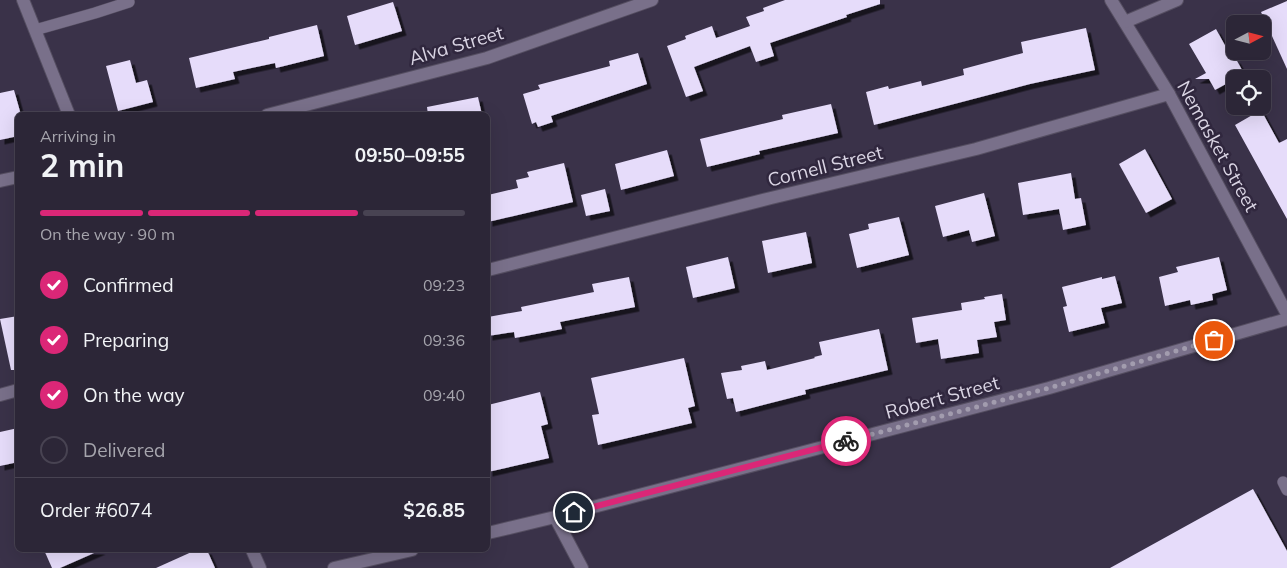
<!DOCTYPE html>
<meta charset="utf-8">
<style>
body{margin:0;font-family:Mulish,sans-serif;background:#342e3f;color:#f1f3f6;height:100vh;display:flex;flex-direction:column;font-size:19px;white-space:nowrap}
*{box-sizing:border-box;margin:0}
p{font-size:16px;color:#a6a5ad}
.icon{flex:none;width:28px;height:28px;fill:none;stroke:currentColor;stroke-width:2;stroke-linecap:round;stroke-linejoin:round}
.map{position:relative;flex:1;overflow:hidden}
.panel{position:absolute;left:15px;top:112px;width:475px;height:440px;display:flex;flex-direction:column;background:#2c2637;border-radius:8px;box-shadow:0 5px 20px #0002,0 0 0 1px #484352}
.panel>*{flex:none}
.needle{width:32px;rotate:83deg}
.fabs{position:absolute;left:1226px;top:15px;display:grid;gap:10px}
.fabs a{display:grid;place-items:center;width:45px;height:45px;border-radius:8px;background:#2c2637;box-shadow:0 5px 20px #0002,0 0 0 1px #484352;font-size:25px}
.pin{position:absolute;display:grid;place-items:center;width:42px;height:42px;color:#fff;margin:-21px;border:2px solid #fff;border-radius:50%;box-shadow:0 1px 5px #0007}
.courier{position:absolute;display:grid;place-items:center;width:50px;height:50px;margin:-25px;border:4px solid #db2777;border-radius:50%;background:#fff;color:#222;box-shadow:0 1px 6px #0007}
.overview em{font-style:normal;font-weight:700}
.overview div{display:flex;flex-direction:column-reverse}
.overview{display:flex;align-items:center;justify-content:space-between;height:85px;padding:0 25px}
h1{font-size:32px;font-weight:700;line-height:38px}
.bar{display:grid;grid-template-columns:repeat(4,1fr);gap:8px 5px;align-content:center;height:60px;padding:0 25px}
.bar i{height:6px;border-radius:4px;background:#484352}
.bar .current{background:#db2777}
.bar p{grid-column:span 4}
.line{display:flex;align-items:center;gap:12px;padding:0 25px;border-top:1px solid #484352}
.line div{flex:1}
ol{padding:0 25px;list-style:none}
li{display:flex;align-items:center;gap:15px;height:55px}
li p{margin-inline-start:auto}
li .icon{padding:5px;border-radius:50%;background:#db2777;color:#fff;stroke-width:4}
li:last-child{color:#a6a5ad}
li i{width:28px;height:28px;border:2px solid #484352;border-radius:50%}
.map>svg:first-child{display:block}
.building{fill:#e6dcfa;filter:url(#shadow)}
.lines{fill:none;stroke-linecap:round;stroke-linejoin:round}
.service-casing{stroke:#554e61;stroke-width:12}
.minor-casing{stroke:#554e61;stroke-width:14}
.service{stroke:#79708a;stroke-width:11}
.minor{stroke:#79708a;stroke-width:12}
.done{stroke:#a29cae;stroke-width:5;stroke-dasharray:0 9}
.route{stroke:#db2777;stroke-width:6}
.labels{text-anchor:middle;stroke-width:5;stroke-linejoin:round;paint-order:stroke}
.street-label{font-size:19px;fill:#dad5e4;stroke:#30273e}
</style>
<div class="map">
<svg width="1287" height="568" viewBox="0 0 1287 568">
<defs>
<filter id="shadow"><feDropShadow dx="4.5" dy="4.5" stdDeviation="0" flood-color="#0009"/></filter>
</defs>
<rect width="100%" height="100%" fill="#3a3249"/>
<g class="building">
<polygon points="785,0 880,0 880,4 846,15 847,17 770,43 774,56 756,62 750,46 694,67 703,91 686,97 667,46 686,39 685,36 712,26 716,38 750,26 746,17 764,11 763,8"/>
<polygon points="1287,1 1287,69 1261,12"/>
<polygon points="393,2 402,31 355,45 347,16"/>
<polygon points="317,25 324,56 276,68 275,63 233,72 235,79 196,88 189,58 269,39 269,37"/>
<polygon points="1086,28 1095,70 1030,84 874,125 866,92 888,86 889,89 921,81 922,86 964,75 963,69 1023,53 1021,42"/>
<polygon points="1216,29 1233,60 1236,59 1247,79 1235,79 1215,90 1209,79 1195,79 1206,73 1189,44"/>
<polygon points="638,53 647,84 551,116 553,122 538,127 536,122 532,124 523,94 540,89 538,85 610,66 609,61"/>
<polygon points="130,60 136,83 147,80 153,102 118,111 106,66"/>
<polygon points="14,90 21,115 18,115 18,136 0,140 0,93"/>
<polygon points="478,97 482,115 428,115 427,107"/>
<polygon points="831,104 838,133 759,151 760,154 707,167 700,139 783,119 782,115"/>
<polygon points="1261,110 1279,143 1287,139 1287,219 1235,125"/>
<polygon points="1145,149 1172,199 1146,213 1119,164"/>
<polygon points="667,150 674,176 621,190 615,164"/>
<polygon points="564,163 573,202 488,222 488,195 518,188 516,180 529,177 527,172"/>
<polygon points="1071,173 1075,199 1081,198 1086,225 1063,230 1059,209 1023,215 1018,183"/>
<polygon points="605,189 610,211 586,216 581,195"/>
<polygon points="984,193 995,236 972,242 969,230 943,237 935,206"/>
<polygon points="899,217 909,255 857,268 849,234 869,229 868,224"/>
<polygon points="806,232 812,263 768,273 762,241"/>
<polygon points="728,257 735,288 693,298 686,267"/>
<polygon points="1219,257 1227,290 1212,294 1213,300 1191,305 1190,300 1165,306 1159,277 1178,272 1176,267"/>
<polygon points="1115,276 1122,303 1101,308 1105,323 1069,332 1063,307 1067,306 1062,287 1102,277 1102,279"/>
<polygon points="629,277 635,307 560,322 562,329 515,338 514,332 488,336 488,317 522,311 521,307 594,292 592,284"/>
<polygon points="1002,294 1006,320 994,322 997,337 977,340 979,353 941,359 938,339 916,343 912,318 962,310 961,303 985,299 984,297"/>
<polygon points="18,316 18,370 11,370 0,319"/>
<polygon points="879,329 888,370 805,390 806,394 736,412 733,398 727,399 721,373 742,370 741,366 765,361 767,370 815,358 814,357 822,355 819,342"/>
<polygon points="684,358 695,406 688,408 692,423 598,445 592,415 599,414 591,378"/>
<polygon points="540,392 548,424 541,426 549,458 488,472 488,405"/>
<polygon points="18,428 18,462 0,466 0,432"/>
<polygon points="1253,489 1287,551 1287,568 1110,568"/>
<polygon points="44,550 101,550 60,568 52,568"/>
<polygon points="196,550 207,550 215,568 156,568"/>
</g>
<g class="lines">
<defs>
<g id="service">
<polyline points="35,30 95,13 129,2"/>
<polyline points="1283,482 1287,490"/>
</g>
<g id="minor">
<polyline points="23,0 69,115"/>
<polyline points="1111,0 1169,94 1287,314"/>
<polyline points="1125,22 1177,0"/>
<polyline points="267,115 487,58 652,0"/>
<polyline points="0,181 18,177"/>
<polyline points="488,270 771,198 976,149 1169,94"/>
<polyline points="0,395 18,390"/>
<polyline points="555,517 582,568"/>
<polyline points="488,533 555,517 1049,388 1287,319"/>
<polyline points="252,550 260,568"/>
<polyline points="334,568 412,550"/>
</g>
</defs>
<use href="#service" class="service-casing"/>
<use href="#minor" class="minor-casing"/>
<use href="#service" class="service"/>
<use href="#minor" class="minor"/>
</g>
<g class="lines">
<polyline class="done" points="846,441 1049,388 1214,340"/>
<polyline class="route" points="574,512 846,441"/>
</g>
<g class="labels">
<g class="street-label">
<text transform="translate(456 45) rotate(-16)" y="7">Alva Street</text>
<text transform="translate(1218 146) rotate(61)" y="7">Nemasket Street</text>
<text transform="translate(825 166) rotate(-14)" y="7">Cornell Street</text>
<text transform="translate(942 397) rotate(-15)" y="7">Robert Street</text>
</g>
</g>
</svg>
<div class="fabs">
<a><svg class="needle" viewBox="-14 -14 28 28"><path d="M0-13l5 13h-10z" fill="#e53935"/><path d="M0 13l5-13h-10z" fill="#a6a5ad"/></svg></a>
<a><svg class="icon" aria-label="locate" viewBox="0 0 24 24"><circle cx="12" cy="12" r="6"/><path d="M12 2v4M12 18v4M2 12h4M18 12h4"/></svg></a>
</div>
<div class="pin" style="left:1214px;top:340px;background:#ea580c"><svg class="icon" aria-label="bag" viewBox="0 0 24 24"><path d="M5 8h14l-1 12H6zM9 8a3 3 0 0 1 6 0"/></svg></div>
<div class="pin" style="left:574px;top:512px;background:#1f2937"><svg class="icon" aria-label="home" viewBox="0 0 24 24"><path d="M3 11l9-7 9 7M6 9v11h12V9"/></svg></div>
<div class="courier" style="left:846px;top:441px"><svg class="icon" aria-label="bike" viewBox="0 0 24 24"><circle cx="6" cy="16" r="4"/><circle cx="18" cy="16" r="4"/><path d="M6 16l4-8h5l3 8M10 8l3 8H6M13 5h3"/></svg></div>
<section class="panel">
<div class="overview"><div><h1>2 min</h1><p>Arriving in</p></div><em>09:50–09:55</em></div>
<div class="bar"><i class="current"></i><i class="current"></i><i class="current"></i><i></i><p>On the way · 90 m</p></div>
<ol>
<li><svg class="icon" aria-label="check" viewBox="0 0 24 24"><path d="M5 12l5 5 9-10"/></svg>Confirmed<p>09:23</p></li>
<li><svg class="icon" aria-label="check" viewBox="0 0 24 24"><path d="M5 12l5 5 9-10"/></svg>Preparing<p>09:36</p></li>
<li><svg class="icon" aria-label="check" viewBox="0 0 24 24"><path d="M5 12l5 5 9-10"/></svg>On the way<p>09:40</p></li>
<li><i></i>Delivered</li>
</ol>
<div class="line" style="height:65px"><div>Order #6074</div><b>$26.85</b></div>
</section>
</div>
